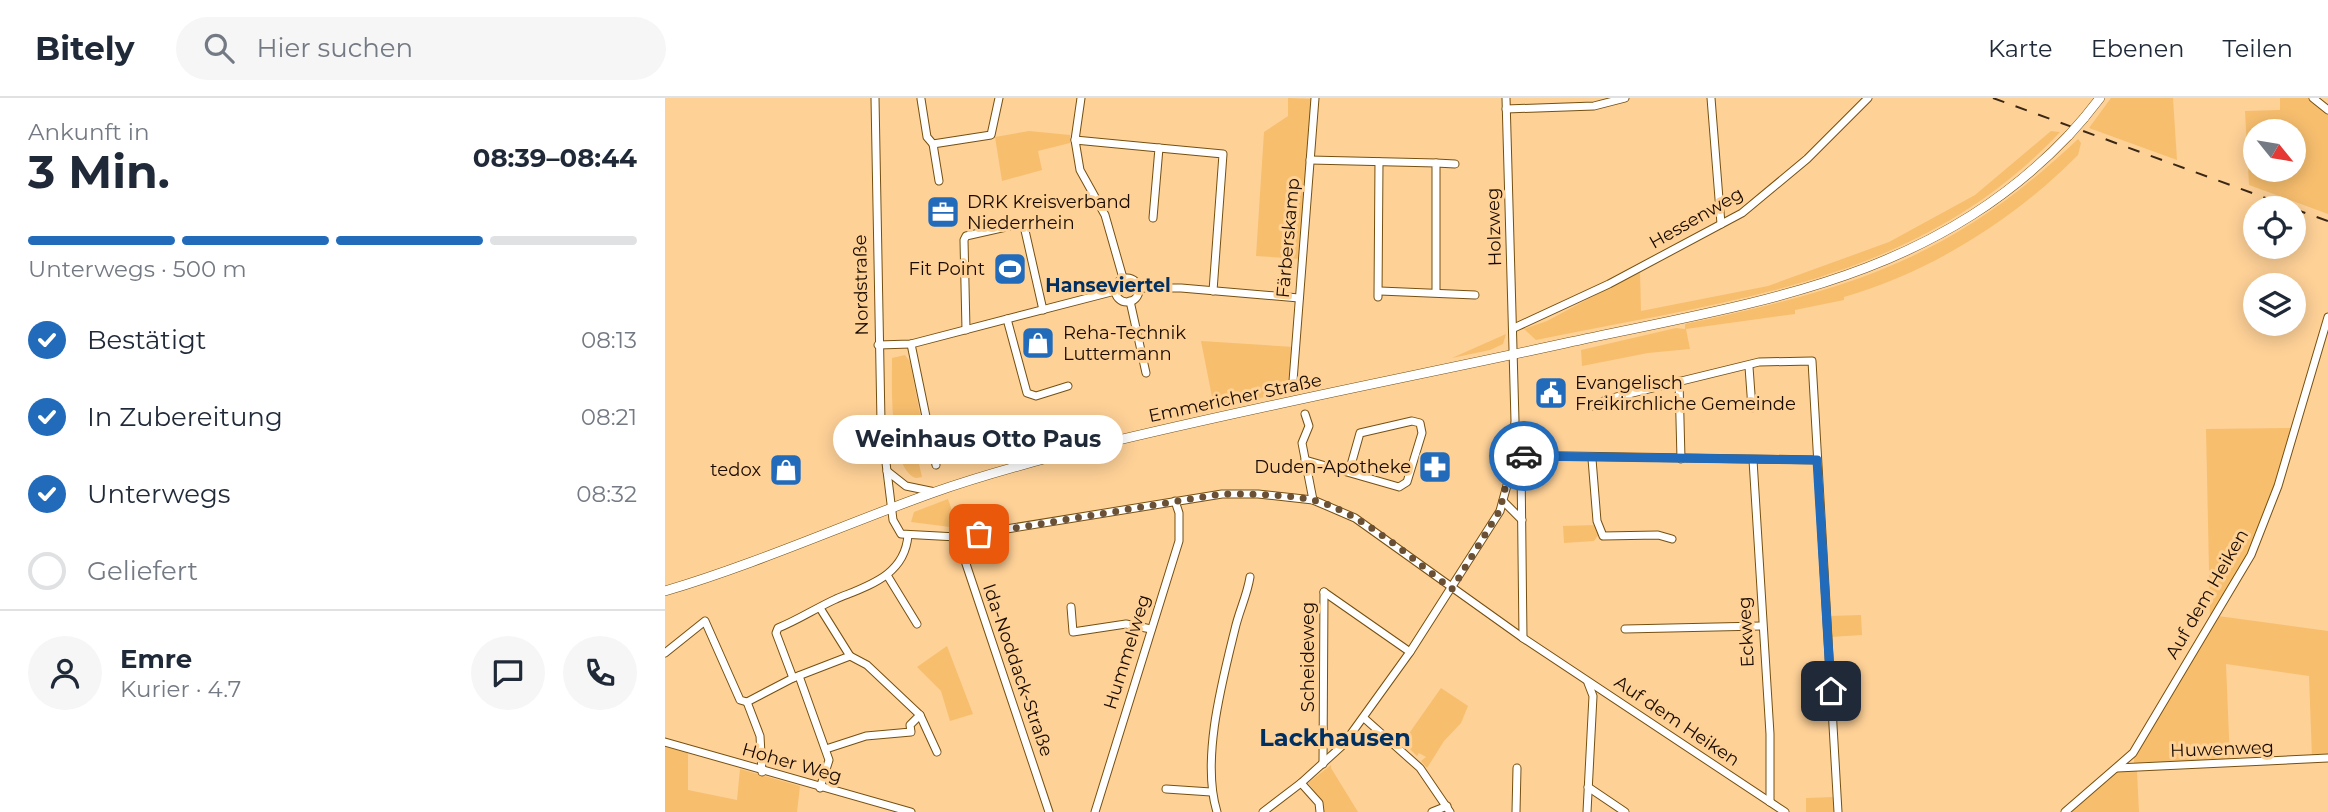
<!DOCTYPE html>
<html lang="de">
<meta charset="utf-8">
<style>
body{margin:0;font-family:Montserrat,sans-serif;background:#f6f6f7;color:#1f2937;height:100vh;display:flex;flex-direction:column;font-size:26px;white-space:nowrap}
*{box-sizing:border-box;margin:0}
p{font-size:23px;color:#747a83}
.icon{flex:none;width:38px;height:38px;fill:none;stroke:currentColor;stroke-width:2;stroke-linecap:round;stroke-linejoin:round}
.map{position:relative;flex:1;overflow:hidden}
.panel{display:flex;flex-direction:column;background:#fff;width:665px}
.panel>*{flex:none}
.needle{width:46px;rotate:120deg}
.controls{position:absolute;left:1578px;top:21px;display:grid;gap:14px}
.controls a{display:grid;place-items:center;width:63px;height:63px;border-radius:50%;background:#fff;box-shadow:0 4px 18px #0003;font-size:35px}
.pin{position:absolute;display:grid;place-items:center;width:60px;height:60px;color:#fff;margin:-30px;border-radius:14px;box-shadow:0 4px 10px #0006}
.courier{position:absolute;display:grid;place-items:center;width:70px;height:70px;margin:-35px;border:5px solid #226bbb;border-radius:50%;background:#fff;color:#222;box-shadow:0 2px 9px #0007}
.bubble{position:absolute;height:49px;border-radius:24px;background:#fff;box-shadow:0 4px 18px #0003;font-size:23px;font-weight:700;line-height:49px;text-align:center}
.head em{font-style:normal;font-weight:700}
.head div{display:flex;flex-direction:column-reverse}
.head{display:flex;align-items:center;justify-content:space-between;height:119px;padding:0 28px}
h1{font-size:46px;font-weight:700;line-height:52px}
.bar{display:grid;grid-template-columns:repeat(4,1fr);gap:10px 7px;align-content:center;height:84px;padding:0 28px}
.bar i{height:9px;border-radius:5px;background:#e0e1e3}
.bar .on{background:#226bbb}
.bar p{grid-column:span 4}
.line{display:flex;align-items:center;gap:18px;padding:0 28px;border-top:2px solid #e0e1e3}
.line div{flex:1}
.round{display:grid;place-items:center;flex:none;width:74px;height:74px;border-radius:37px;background:#f6f6f7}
ol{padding:0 28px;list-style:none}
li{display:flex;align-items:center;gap:21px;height:77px}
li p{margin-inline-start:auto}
li .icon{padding:7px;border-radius:50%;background:#226bbb;color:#fff;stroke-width:4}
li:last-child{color:#747a83}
li i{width:38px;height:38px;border:4px solid #e0e1e3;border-radius:50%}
header{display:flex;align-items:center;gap:42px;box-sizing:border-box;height:98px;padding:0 35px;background:#fff;border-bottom:2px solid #e0e1e3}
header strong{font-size:33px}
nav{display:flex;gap:38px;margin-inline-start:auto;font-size:24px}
.search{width:490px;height:63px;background:#f6f6f7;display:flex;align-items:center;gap:18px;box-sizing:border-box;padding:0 24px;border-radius:38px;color:#747a83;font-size:26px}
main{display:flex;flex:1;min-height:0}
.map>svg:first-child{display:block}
.green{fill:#f7be6e;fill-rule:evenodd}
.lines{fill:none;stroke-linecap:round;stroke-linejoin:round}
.minor-casing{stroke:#765011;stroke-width:9}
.major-casing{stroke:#765011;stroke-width:10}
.minor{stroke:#fff;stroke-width:7}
.major{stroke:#fff;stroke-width:9}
.rail{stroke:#3a2715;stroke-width:2;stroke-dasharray:12 12;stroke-linecap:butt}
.major-bridge-casing{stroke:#765011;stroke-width:10;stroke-linecap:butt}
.major-bridge{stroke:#fff;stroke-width:9}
.done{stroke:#6a5035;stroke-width:7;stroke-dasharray:0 12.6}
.route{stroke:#226bbb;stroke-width:9}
.labels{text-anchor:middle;stroke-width:6;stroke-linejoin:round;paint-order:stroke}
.poi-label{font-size:18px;fill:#1a0b00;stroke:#fed197;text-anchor:start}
.street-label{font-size:18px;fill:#1a0b00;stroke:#fed197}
.neighbourhood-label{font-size:19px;font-weight:bold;fill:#002f61;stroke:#fed197}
.district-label{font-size:24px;font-weight:bold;fill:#002f61;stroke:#fed197}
</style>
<header>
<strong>Bitely</strong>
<div class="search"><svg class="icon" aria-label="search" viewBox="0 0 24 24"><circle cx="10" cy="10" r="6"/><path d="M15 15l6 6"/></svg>Hier suchen</div>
<nav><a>Karte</a><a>Ebenen</a><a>Teilen</a></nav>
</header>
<main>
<section class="panel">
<div class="head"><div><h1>3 Min.</h1><p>Ankunft in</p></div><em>08:39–08:44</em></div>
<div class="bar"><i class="on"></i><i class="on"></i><i class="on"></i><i></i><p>Unterwegs · 500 m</p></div>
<ol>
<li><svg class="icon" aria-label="check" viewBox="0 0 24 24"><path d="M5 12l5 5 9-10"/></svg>Bestätigt<p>08:13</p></li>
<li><svg class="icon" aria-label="check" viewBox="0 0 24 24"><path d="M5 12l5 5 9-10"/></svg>In Zubereitung<p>08:21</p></li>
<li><svg class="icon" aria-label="check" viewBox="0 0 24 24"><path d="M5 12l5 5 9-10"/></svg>Unterwegs<p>08:32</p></li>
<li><i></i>Geliefert</li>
</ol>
<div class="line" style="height:126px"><a class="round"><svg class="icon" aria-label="person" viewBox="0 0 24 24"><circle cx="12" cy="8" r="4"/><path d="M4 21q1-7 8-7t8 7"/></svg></a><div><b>Emre</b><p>Kurier · 4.7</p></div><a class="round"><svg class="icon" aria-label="chat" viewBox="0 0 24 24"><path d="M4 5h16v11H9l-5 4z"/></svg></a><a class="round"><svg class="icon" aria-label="phone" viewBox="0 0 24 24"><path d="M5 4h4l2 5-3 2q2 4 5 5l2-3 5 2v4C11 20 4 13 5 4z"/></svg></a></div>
</section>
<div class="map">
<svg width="1663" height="714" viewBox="0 0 1663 714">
<rect width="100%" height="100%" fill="#fed197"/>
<g class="green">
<polygon points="623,0 648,1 636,161 591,158 599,34 623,18"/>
<polygon points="1446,0 1508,0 1512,62 1424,30"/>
<path d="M1615,0H1644L1663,15V116L1584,87L1580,13L1615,12ZM1591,33H1629V72H1591Z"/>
<polygon points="364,33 405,37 405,45 373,53 377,72 337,83 330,39"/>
<path d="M1386,33L1395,34C1253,186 1063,202 871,242L859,231L882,223L975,173L976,213L1103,188L1224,144L1310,97Z"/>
<path d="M1413,41L1416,45L1413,57C1350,121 1266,174 1179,199V202L1130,212V216L1021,231L1025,251L983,255L917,268L916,252L1011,230L1020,231V226C1186,191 1287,161 1413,41Z"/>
<polygon points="841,236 838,246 825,252 787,260"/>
<polygon points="536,243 629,249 624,294 549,309"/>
<path d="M240,257L245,264L261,347L251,353L257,379L251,380C224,371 227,285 227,260Z"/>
<polygon points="1627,330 1611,388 1583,456 1545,519 1541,331"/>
<polygon points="283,401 293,430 246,424 249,414"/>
<polygon points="930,427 934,436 929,443 899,445 898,428"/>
<polygon points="1196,517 1197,537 1165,539 1164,518"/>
<polygon points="1553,518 1663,533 1663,656 1647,660 1644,578 1561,566 1565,663 1469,667 1469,657"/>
<polygon points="282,548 308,616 285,623 276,593 252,569"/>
<polygon points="776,590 803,608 796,625 779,643 762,670 756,663 761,659 754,655 752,658 738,644"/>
<polygon points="0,647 23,654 23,692 72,702 75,671 135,688 132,714 0,714"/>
<polygon points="666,667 666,670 693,714 658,714 657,702 643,685"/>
<polygon points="1472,673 1474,714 1405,714 1450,674"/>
<polygon points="1168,699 1169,714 1141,714 1141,700"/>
</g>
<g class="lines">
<defs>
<g id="minor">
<polyline points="210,0 216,324 228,422 236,436 292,439 557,396 593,396 648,402 690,420 858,540 1120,714"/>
<polyline points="416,0 410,42 415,72 440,117 458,180"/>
<polyline points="1046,0 1056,126"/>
<polyline points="1648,0 1663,12"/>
<polyline points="256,1 262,39 268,46"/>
<polyline points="841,11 929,8 960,0"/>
<polyline points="410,42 494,50 488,120"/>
<polyline points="494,50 558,56 548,193"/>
<polyline points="645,62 771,65 771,194"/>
<polyline points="771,65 790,66"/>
<polyline points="274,83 268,46 326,37 334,0"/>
<circle cx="462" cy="192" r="12"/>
<polyline points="473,190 516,190 634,200"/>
<polyline points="715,193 810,197"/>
<polyline points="713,199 714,64"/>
<polyline points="465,203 481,275"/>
<polyline points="342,221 362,295 371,298 403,288"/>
<polyline points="849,230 944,186 1077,115 1142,61 1203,0"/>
<polyline points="301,232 299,142 301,138 355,126 359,128 378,212"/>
<polyline points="246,246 271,367"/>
<polyline points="213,247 246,246 450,193"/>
<polyline points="1084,269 1087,310"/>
<polyline points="628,283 650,0"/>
<polyline points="1014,283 1016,361"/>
<polyline points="928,308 943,301 1094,264 1147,263 1173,714"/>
<polyline points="640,316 644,328 637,345 648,402"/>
<polyline points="848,357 1152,362"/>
<polyline points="848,358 856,368 858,540"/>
<polyline points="927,361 932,423 938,438 993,437 1007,441"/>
<polyline points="640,362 734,389 742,384 757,335 755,325 747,323 695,335 684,374"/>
<polyline points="1088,362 1105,636 1105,704"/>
<polyline points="222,373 241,388 270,394"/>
<polyline points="838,403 857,422"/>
<polyline points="292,439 384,714"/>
<polyline points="222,477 252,526"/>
<polyline points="659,494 745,554"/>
<polyline points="406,509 408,534 461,526 486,531"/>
<polyline points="960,531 1096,528"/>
<polyline points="0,555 40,523 75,602 82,604 128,580 185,558 155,510"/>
<polyline points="134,578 164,662 155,690"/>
<path d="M128,580L111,535L113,530C133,522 151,510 171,501C202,488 240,478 243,437"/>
<polyline points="82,604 95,638 97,674"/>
<polyline points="255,617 272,654"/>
<polyline points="699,620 755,670 785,714"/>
<polyline points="0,644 246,714"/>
<polyline points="161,651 201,638 246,634 245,627 255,617 202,567 185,558"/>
<polyline points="658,666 659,494"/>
<polyline points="1452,670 1663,660"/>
<polyline points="636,685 654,705 655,714"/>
<polyline points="923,689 960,714"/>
<polyline points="501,691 546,694"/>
<polyline points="430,714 514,443 514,415 510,403"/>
<path d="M552,714C536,662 557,584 570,531C574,513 582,498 585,479"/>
<polyline points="598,714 636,685 678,647 745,554 835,413 844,380 850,323 841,0"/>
<polyline points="767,714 782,708"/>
<polyline points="851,714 852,670"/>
<polyline points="922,714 928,598 923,585"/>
<polyline points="1400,714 1468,655 1586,457 1613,388 1663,219"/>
</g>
<g id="major">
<polyline points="1419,20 1435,0"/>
<path d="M0,493C91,466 178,427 267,395C321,376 377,361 433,347C588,309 745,279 901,245C1089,204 1264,184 1404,37"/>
</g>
</defs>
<use href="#minor" class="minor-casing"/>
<use href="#major" class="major-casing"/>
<use href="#minor" class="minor"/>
<use href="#major" class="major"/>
<g class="rail">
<polyline points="1328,0 1628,110"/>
<polyline points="1629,111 1663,123"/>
</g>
<defs>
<polyline id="major-bridge" points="1404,37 1419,20"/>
</defs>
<use href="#major-bridge" class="major-bridge-casing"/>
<use href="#major-bridge" class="major-bridge"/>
</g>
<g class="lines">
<path class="done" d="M314,436L556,396C587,396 618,396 647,402C694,412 748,462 787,491L835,412L848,357L859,358"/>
<polyline class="route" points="859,358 1152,362 1166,593"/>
</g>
<defs>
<symbol id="office-square" viewBox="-11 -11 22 22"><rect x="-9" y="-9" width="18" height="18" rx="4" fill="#226bbb" stroke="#fed197"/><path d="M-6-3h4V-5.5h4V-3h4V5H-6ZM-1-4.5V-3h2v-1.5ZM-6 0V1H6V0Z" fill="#fff"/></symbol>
<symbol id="stadium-square" viewBox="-11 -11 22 22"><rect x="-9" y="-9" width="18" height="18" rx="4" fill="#226bbb" stroke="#fed197"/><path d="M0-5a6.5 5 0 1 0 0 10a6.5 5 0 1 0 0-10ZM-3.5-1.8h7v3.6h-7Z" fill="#fff"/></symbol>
<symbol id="shop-square" viewBox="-11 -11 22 22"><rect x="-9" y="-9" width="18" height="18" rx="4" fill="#226bbb" stroke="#fed197"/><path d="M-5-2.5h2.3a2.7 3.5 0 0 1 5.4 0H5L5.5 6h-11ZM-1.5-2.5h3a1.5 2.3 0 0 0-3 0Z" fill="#fff"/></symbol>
<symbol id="civic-square" viewBox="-11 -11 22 22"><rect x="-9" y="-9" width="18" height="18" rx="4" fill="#226bbb" stroke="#fed197"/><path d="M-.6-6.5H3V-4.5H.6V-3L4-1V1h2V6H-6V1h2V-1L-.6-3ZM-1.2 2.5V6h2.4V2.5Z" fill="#fff"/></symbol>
<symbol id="pharmacy-square" viewBox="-11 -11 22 22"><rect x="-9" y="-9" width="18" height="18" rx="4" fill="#226bbb" stroke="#fed197"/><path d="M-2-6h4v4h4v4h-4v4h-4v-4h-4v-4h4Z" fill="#fff"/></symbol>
</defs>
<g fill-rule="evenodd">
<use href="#office-square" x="259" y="95" width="38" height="38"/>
<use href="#stadium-square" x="326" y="152" width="38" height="38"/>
<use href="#shop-square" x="354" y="226" width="38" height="38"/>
<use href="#civic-square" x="867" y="276" width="38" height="38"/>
<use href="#pharmacy-square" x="751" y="350" width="38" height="38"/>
<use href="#shop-square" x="102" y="353" width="38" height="38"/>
</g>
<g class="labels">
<g class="poi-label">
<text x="302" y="110">DRK Kreisverband<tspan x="302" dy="21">Niederrhein</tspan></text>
<text x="320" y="177" text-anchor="end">Fit Point</text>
<text x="398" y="241">Reha-Technik<tspan x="398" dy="21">Luttermann</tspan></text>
<text x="910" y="291">Evangelisch<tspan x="910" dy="21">Freikirchliche Gemeinde</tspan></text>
<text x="746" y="375" text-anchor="end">Duden-Apotheke</text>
<text x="96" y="378" text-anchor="end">tedox</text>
</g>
<g class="street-label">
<text transform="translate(1031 120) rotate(-30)" y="6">Hessenweg</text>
<text transform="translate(829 129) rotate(-92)" y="6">Holzweg</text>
<text transform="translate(623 140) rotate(-85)" y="6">Färberskamp</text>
<text transform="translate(196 187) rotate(-91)" y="6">Nordstraße</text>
<text transform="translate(570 300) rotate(-12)" y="6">Emmericher Straße</text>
<text transform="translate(1542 496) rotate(-60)" y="6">Auf dem Heiken</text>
<text transform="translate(1081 534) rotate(-93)" y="6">Eckweg</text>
<text transform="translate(462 554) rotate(-73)" y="6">Hummelweg</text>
<text transform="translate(643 559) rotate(-90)" y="6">Scheideweg</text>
<text transform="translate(353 572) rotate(71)" y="6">Ida-Noddack-Straße</text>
<text transform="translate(1012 623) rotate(34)" y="6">Auf dem Heiken</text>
<text transform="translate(1557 651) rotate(-2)" y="6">Huwenweg</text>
<text transform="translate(127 665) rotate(16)" y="6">Hoher Weg</text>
</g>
<g class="neighbourhood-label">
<text x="443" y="194">Hanseviertel</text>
</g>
<g class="district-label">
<text x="670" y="648">Lackhausen</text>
</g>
</g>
</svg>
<div class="controls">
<a><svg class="needle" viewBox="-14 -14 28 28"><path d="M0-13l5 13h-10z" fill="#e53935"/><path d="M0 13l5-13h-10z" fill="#747a83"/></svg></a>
<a><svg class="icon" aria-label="locate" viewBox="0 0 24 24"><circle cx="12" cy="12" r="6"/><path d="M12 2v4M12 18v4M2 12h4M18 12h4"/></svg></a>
<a><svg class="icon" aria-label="layers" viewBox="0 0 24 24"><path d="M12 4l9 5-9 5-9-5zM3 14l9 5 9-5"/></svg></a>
</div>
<div class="pin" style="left:314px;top:436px;background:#ea580c"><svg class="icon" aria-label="bag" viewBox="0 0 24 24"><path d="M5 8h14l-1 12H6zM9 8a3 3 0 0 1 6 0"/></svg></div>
<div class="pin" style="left:1166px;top:593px;background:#1f2937"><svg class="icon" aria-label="home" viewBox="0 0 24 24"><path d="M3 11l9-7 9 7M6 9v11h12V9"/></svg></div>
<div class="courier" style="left:859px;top:358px"><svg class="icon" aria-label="car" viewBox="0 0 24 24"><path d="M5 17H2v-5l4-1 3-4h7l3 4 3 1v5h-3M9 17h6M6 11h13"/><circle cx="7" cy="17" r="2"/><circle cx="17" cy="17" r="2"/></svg></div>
<div class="bubble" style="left:168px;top:317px;width:290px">Weinhaus Otto Paus</div>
</div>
</main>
